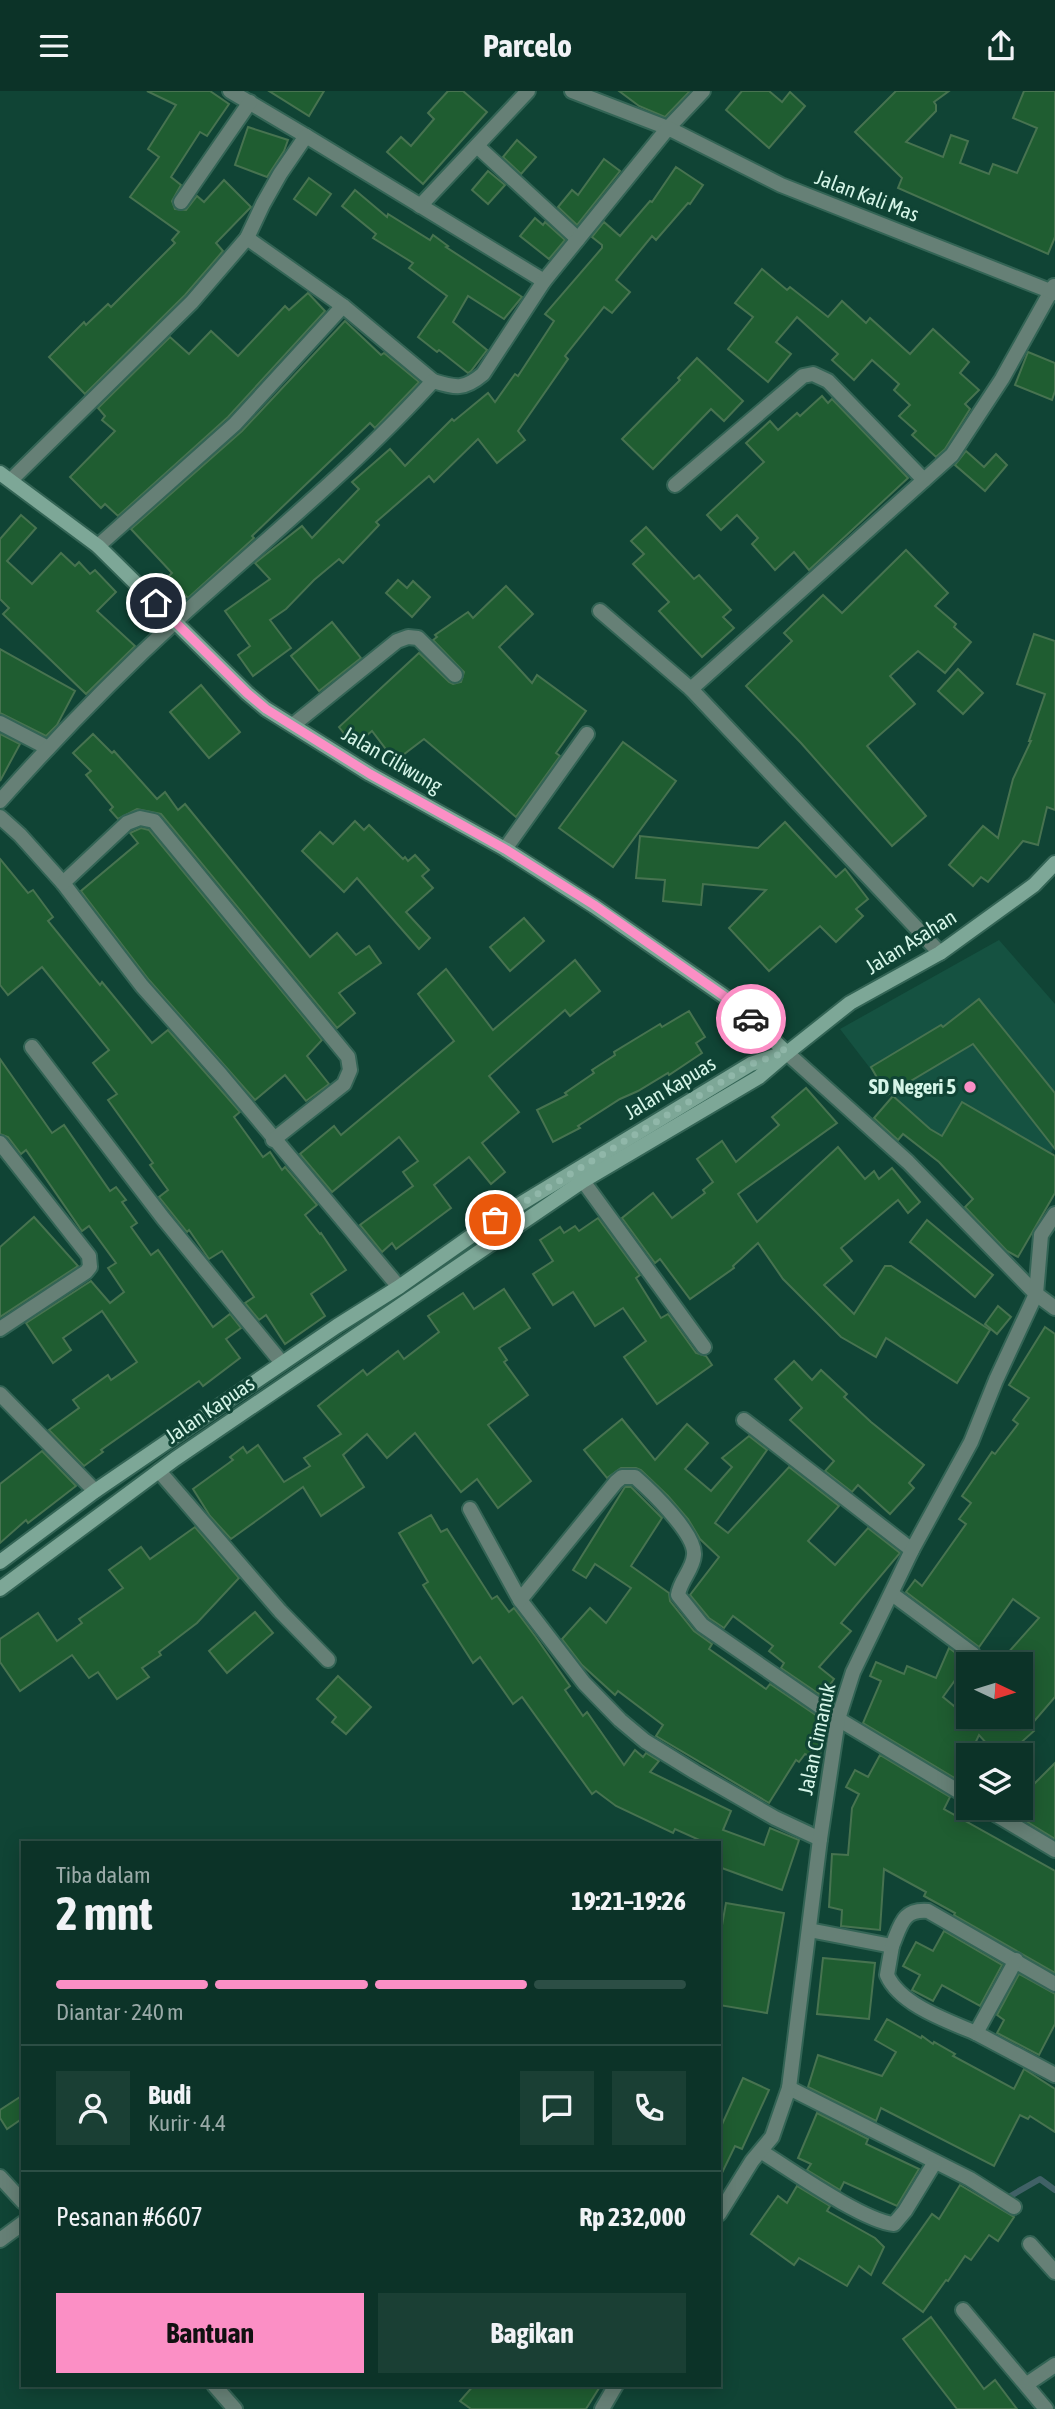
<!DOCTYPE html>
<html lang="id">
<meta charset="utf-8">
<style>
body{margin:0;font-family:"Asap Condensed",sans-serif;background:#1a3f34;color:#f1f3f6;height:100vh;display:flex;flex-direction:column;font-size:26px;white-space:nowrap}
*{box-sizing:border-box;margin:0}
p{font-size:23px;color:#9aaaa8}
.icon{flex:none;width:38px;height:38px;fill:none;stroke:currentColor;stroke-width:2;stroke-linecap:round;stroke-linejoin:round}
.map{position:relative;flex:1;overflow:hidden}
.side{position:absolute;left:21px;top:1750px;width:700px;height:546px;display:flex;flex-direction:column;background:#0c3328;border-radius:0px;box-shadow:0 4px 18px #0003,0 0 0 2px #2c4e45}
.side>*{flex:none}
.needle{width:46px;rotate:94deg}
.tools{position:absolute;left:956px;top:1561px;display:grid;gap:14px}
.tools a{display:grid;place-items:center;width:77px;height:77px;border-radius:0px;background:#0c3328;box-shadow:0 4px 18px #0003,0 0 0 2px #2c4e45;font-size:35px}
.pin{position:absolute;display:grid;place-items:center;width:60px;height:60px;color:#fff;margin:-30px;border:4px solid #fff;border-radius:50%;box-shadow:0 2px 7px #0007}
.courier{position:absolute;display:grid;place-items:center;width:70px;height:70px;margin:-35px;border:5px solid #fb8fc5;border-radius:50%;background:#fff;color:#222;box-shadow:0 2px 9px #0007}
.overview em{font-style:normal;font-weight:700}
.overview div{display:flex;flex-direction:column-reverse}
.overview{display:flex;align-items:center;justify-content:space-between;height:119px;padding:0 35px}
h1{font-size:46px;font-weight:700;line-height:52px}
.bar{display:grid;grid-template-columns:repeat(4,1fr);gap:10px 7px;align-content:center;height:84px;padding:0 35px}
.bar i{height:9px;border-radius:5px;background:#2c4e45}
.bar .current{background:#fb8fc5}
.bar p{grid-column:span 4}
.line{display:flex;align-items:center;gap:18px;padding:0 35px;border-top:2px solid #2c4e45}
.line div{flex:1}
.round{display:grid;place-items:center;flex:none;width:74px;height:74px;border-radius:0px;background:#1a3f34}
.action{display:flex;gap:14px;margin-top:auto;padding:14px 35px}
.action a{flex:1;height:80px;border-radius:0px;background:#fb8fc5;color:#111;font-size:28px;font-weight:700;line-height:80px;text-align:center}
.action a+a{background:#1a3f34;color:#f1f3f6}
header{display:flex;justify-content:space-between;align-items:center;height:91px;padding:0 35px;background:#0c3328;font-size:32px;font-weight:700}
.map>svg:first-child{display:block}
.built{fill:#155241}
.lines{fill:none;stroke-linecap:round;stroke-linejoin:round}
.stream{stroke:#406166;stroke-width:6}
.building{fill:#1f5d31;stroke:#477350;stroke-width:2}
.street-casing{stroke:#336455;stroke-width:18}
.secondary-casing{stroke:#336455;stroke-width:18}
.street{stroke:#668076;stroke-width:14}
.secondary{stroke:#7da797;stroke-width:14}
.done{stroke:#90b7a9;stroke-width:7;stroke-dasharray:0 12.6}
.route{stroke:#fb8fc5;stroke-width:9}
.poi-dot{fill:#fb8fc5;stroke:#104435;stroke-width:2.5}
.labels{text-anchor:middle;stroke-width:6;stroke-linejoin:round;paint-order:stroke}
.street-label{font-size:21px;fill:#d5f5e8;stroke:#104435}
.poi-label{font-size:21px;font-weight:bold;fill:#d5f5e8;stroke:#104435;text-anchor:end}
</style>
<header><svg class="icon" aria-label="menu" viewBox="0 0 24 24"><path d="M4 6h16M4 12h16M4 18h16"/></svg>Parcelo<svg class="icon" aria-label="share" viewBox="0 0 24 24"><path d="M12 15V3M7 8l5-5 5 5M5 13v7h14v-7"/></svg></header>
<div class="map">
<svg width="1055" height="2318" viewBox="0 0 1055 2318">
<rect width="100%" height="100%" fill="#104435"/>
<polygon class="built" points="999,849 1055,913 1055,1055 1001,1148 840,938"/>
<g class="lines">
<polyline class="stream" points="1007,2107 1040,2088 1055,2099"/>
</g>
<g class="building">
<polygon points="147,0 210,0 229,13 207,45 200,41 171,86 181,94 172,110 175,118 186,119 197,105 204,111 224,89 251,116 216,152 223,160 185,204 85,303 49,266 84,231 86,234 108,213 111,216 175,152 172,149 179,141 130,106 159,66 148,58 176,14"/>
<polygon points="269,0 324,0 309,25"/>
<polygon points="448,0 463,0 487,21 423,93 387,61 401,46 411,55 434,28 428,22"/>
<polygon points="619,0 690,0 665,26 639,15"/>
<polygon points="742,0 769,0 782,11 790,1 805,15 769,57 726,19"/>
<polygon points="896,0 949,0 934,11 936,14 936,20 906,51 943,66 951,44 968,50 960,72 989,83 993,73 1017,82 1037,37 1013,27 1024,0 1055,0 1055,146 1048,163 898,97 902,87 855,41"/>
<polygon points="248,36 288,49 284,60 267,86 235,74"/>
<polygon points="517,49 536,66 521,83 503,66"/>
<polygon points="604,68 620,80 577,134 558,116 572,99 578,104"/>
<polygon points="676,76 703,94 690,113 688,112 656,149 652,145 616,189 630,201 612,222 604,216 565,265 568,268 518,340 525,349 497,372 478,348 434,391 429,385 376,431 379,434 343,472 339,468 314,489 286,518 270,529 291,557 253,585 238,564 250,555 225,520 270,488 255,472 302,435 312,447 359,398 352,391 390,358 405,375 452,328 454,330 488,302 495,311 515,283 518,285 554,230 545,223 602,157 602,154 592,146 604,131 620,145 650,110 652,111"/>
<polygon points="488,80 505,94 488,113 472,99"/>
<polygon points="309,87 331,103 316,124 294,108"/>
<polygon points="355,99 387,126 388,123 430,149 433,144 448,155 446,156 522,206 504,228 468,205 453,231 487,259 471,280 468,282 439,259 437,261 418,246 447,205 409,177 413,172 373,147 376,143 342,115"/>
<polygon points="535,127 543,134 545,131 565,149 549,168 520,145"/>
<polygon points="762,178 787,199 790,196 828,226 842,210 866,232 870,227 910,263 933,238 969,271 960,282 979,299 965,313 970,318 945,358 936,366 912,344 916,340 899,325 910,314 894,299 899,293 872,269 854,289 832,269 838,263 797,226 776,251 791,263 768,291 728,258 753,226 735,212"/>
<polygon points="308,202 325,220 228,326 118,425 105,413 101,417 70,386 115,340 102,329 105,325 98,317 170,246 189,263 211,240 238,265 285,215 289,219"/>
<polygon points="345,230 381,264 384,262 419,291 375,337 370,332 252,445 254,447 188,507 168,486 172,482 131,438 242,340"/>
<polygon points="1028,261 1055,272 1055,300 1052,309 1015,294"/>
<polygon points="697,267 743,310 724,330 711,318 653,378 622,348 680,289 678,287"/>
<polygon points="822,305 828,312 832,308 908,387 809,479 794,461 775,479 752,453 758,447 737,424 721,439 707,424 764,371 746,352 770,330 778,339 797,322 800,325"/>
<polygon points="966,360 984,376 996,363 1007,374 985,400 955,374"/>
<polygon points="21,424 36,437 7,470 32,493 61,462 75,475 79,471 90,483 95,479 116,501 97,520 135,555 86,603 3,523 9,517 0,508 0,448"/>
<polygon points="646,436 694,488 699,484 731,519 723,526 734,537 702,566 659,520 669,511 633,473 644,463 631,450"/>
<polygon points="906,459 948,502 935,515 956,533 954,536 971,551 945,582 918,560 890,585 915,613 867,655 926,725 892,755 801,652 746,595 792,550 784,542 823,504 842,522"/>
<polygon points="398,489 407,497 413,490 430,506 412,526 386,502"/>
<polygon points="506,495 533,523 499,556 532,592 537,584 586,620 556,662 560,665 516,726 424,648 395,670 372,640 354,655 339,636 419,562 449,591 453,593 461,591 464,581 433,549 437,546 435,544 468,521 473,527"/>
<polygon points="332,531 361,567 319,600 291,565"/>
<polygon points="1034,543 1055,550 1055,719 1047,716 1038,754 1023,750 988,791 981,786 973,795 949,774 983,735 998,747 1013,688 1031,650 1029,650 1045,603 1017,593"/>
<polygon points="0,558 75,600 57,634 46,645 0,622"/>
<polygon points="958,578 983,602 963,623 938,600"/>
<polygon points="201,594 240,641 209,667 170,621"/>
<polygon points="0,643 20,653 0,690"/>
<polygon points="93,643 112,662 114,660 157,708 165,701 178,719 185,713 310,866 337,842 356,864 369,855 381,872 339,902 355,922 337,937 161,723 137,718 118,728 110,719 113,716 86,684 91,680 73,662"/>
<polygon points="623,651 676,690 613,776 559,737"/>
<polygon points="355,730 364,739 369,734 403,768 405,766 408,770 415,764 429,779 422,785 433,797 406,821 430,847 419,858 357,787 344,801 302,760 320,741 333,753"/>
<polygon points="785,731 836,786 845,778 868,808 856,818 863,825 836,851 820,835 769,880 729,837 766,799 703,793 701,814 663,810 665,789 636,787 640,745 758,757"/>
<polygon points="141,737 149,739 322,949 307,965 329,993 306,1010 285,984 255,1009 149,889 81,800 138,752 130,742"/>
<polygon points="0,768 28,802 33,799 53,826 48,830 100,894 102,891 152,952 168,939 240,1021 234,1026 263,1066 270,1061 282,1079 285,1076 317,1114 305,1124 320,1143 321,1142 346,1179 311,1203 325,1225 285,1253 266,1224 259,1229 245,1212 254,1206 222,1160 209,1168 189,1139 187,1141 159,1106 168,1099 150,1074 153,1072 108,1009 117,1003 93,972 109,959 42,876 8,904 0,894"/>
<polygon points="524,827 544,850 510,880 490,856"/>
<polygon points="575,869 600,900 570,925 565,919 489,985 519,1021 482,1052 505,1081 491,1093 469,1066 434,1094 451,1117 396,1158 392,1152 382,1161 360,1134 413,1095 403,1081 418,1070 399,1046 332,1101 300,1063 334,1035 341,1044 454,950 418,903 446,878 493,939"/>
<polygon points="979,908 1055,1002 1055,1058 973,953 887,1004 871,976 941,934 943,936"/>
<polygon points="689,920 705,946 696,952 702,962 669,984 668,982 638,1000 620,1008 578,1035 580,1037 553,1051 537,1019 567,1004 565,1002 594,982 592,979 615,964 614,961 660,933 662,936"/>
<polygon points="0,968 52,1042 64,1034 110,1100 116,1096 126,1109 122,1111 137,1132 131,1136 151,1164 158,1159 213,1236 230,1223 241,1237 226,1248 240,1267 203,1295 199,1290 101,1359 103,1361 84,1375 49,1339 79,1317 73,1309 108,1284 111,1289 137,1271 102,1220 63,1247 71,1259 53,1272 26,1232 91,1190 110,1212 124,1201 108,1177 116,1172 89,1135 82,1140 26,1059 21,1063 8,1046 0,1043"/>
<polygon points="806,997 837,1032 738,1103 757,1131 838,1056 865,1088 874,1080 879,1088 892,1077 920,1111 908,1122 898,1109 841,1157 852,1170 824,1194 854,1223 885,1175 891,1175 990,1239 957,1292 886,1247 876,1266 841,1246 783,1188 758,1152 733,1175 734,1177 690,1208 660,1168 655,1172 622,1127 653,1102 672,1127 705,1102 703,1099 713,1091 697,1068 722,1050 736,1071 779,1034 772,1026"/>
<polygon points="893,1005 930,1038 942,1045 962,1011 1055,1065 1055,1102 1018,1166 1007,1160 965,1116 973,1108 939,1071 903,1043 898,1049 874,1027"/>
<polygon points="34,1126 78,1175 0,1226 0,1156"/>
<polygon points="598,1127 640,1184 636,1187 661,1227 668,1223 696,1262 706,1265 712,1274 657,1313 624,1266 646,1250 623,1217 595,1235 573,1201 553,1214 533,1183 553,1170 540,1149 560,1136 564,1142 575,1135 579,1140"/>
<polygon points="927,1129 993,1184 975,1206 910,1151"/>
<polygon points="504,1198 530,1237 499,1257 507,1269 504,1271 528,1304 488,1334 531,1390 498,1417 477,1388 461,1401 415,1342 387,1367 367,1343 343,1364 364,1396 321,1425 303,1396 231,1448 210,1425 193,1398 233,1369 230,1366 243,1356 247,1362 258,1354 284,1391 310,1375 304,1367 341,1343 318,1315 363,1279 367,1284 398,1260 404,1268 439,1241 428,1225 463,1202 474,1218"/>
<polygon points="998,1215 1011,1226 997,1243 985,1233"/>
<polygon points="1045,1236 1055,1243 1055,1606 1030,1635 1034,1640 1007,1664 997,1664 979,1644 958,1689 863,1632 881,1590 870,1585 876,1571 904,1583 907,1575 936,1587 949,1557 968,1571 943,1606 959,1619 968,1609 968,1626 1020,1626 1020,1573 998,1573 1039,1527 1013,1508 979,1556 906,1501 915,1489 922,1495 966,1433 959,1428 971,1412 962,1405 992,1361 995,1363 1018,1333 1013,1329 1029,1307 1009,1294"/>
<polygon points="794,1270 812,1289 821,1279 847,1303 844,1306 871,1331 924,1374 909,1392 914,1397 890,1423 858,1394 852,1401 825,1380 834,1370 790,1329 802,1317 775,1288"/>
<polygon points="622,1328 655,1369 687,1333 708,1352 685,1378 711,1400 732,1376 722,1367 749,1345 767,1359 715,1432 728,1442 789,1376 839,1415 808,1450 835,1474 868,1437 900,1462 841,1532 851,1540 819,1576 834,1588 822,1605 781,1577 784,1572 769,1560 773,1555 733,1525 724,1537 709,1527 690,1504 719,1466 700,1448 688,1428 668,1405 641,1379 636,1377 621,1377 607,1387 584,1359"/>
<polygon points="42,1360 76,1395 28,1432 26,1429 0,1452 0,1393"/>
<polygon points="625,1396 631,1396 662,1427 631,1475 669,1502 670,1510 694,1540 712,1553 709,1558 766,1598 770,1593 826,1631 819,1670 805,1663 799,1671 796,1669 769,1712 656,1645 663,1634 618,1600 615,1604 582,1574 562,1548 590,1517 606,1532 631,1497 595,1473 586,1487 573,1479"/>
<polygon points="431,1424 441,1441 447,1438 492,1508 497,1505 509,1521 514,1517 535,1545 570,1595 565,1599 583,1625 587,1621 624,1674 635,1659 643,1666 646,1662 659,1670 650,1681 731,1720 723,1739 764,1754 770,1737 799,1749 782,1799 719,1776 719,1752 706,1752 675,1738 673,1742 616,1715 596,1700 592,1703 522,1606 513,1613 480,1566 473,1572 423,1494 428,1491 399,1442"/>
<polygon points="195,1436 239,1487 197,1532 159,1561 161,1564 142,1577 149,1586 117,1608 98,1581 89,1587 72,1564 20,1600 0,1571 0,1548 38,1522 57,1550 82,1532 79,1528 123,1497 109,1479 141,1456 150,1468"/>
<polygon points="255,1521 273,1542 227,1582 209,1560"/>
<polygon points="338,1585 371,1616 346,1643 332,1631 336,1626 317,1608"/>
<polygon points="880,1664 950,1706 944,1718 1055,1780 1055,1882 954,1824 955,1822 924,1805 926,1801 884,1778 880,1839 841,1835 842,1819 829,1816 832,1763 848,1764 852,1717 859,1703 846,1696 855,1679 868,1686"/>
<polygon points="1055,1672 1055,1748 1016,1724 1008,1717 1020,1717 1020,1677 1035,1692"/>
<polygon points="726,1812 784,1822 767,1922 719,1914 719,1851"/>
<polygon points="944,1840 1002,1874 980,1915 942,1894 933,1910 912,1899 920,1884 903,1875 916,1851 933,1860"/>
<polygon points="823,1867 875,1872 869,1928 817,1923"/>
<polygon points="1019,1883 1055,1903 1055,1933 1039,1964 997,1942 1004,1929 997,1924"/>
<polygon points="887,1928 921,1947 922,1945 933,1953 934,1951 955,1963 953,1965 1014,1998 1024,1978 1055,1998 1055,2041 1030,2025 1028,2028 1020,2024 994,2075 881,2017 876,2030 808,1996 818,1964 882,1985 896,1961 875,1949"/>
<polygon points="743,1987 769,1999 742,2058 735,2055 719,2088 719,2040"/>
<polygon points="23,2004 23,2027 7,2038 0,2027 0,2019"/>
<polygon points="817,2022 868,2048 866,2053 919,2078 897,2115 844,2091 840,2099 807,2079 811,2073 798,2067"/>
<polygon points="960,2094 1014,2126 998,2150 989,2144 971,2169 965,2165 948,2190 946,2189 923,2221 883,2192 932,2123 939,2128"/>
<polygon points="797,2095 830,2115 827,2120 875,2147 884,2156 871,2184 859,2175 847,2195 799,2167 794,2174 751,2143 778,2105 787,2112"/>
<polygon points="931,2226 984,2298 995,2289 1017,2318 957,2318 903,2248"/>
<polygon points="474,2294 601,2294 586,2318 471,2318 460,2310"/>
</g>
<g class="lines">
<defs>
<g id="street">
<polyline points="230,0 306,45"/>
<polyline points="572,0 668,37 703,0"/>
<polyline points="477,55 578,148"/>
<polyline points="181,111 250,11"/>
<polyline points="420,115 528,0"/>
<polyline points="247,147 343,215 433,290"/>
<polyline points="11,389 192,211 247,147 263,113 280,83 306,45 544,190"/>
<polyline points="675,394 803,285 813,283 828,290 924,389"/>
<polyline points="98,455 235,333 343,215"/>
<polyline points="600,520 691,598 940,862"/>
<polyline points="691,598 952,364 1002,288 1054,195"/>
<polyline points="0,632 48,657"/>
<polyline points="293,634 397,550 408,546 418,547 455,584"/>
<path d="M0,710C56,647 116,585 178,528C264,450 355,376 433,290C456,297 464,299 483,283L544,190L668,37L781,94L1055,202"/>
<polyline points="0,726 20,744 63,792 142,895 221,984 399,1196"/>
<polyline points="505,758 587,643"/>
<polyline points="63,792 127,732 140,727 154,730 348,966 350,979 344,993 273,1049"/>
<polyline points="32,956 163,1127 282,1272"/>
<polyline points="787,962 908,1071 1036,1203 1055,1217"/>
<polyline points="0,1052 89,1165 90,1176 86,1181 0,1238"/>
<polyline points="583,1090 704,1256"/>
<polyline points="0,1303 95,1400"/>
<polyline points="744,1329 912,1459"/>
<polyline points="159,1380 280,1520 328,1569"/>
<polyline points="470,1418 520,1509 584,1592 620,1629 645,1650 695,1681 775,1727 820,1748"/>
<polyline points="892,1503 973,1563"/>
<path d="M520,1509L616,1391L622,1386H635C651,1400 696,1443 694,1464C693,1479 680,1489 678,1504L702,1534L718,1545L838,1628L968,1706"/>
<polyline points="985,1717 1055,1759"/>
<path d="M809,1839L892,1855L887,1884C900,1914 948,1930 976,1942"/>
<path d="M892,1855C901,1834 902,1818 928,1820L1055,1893"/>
<polyline points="1016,1869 976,1942 1055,1984"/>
<polyline points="789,1997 970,2088 1014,2116"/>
<path d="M762,2061C791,2079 863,2130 894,2133L905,2120L935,2071"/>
<polyline points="0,2086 23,2111"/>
<polyline points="719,2123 752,2070 772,2046 789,1997 820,1748 838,1628 853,1581 912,1459 971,1351 996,1289 1036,1203 1041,1144 1055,1123"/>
<polyline points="0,2149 23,2132"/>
<polyline points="1030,2153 1055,2181"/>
<polyline points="963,2219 1046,2318"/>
<polyline points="1027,2293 1055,2274"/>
<polyline points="214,2294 235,2318"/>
<polyline points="602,2318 616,2294"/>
</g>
<g id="secondary">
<polyline points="0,382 98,455 247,602 266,618 370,683 505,758 594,815 734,912 787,962"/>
<polyline points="0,1471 95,1400 337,1235 399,1196 494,1129 751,973 781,963"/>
<polyline points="0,1498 175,1368 583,1090 759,986 787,962 850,912 940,862 1034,794 1055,772"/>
</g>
</defs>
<use href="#street" class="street-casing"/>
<use href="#secondary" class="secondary-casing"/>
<use href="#street" class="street"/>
<use href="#secondary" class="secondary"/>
</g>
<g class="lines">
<polyline class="done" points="495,1129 751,973 786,961 751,928"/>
<polyline class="route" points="156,512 247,602 266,618 370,683 505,758 594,814 734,912 751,928"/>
</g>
<circle class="poi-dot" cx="970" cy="996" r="7"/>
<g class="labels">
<g class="street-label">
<text transform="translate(867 105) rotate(21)" y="7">Jalan Kali Mas</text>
<text transform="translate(392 669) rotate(30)" y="7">Jalan Ciliwung</text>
<text transform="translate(911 851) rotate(-32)" y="7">Jalan Asahan</text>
<text transform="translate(670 997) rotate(-31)" y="7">Jalan Kapuas</text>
<text transform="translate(210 1319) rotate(-34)" y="7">Jalan Kapuas</text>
<text transform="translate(817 1648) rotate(-78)" y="7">Jalan Cimanuk</text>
</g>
<g class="poi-label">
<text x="956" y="1003">SD Negeri 5</text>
</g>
</g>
</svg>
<div class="tools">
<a><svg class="needle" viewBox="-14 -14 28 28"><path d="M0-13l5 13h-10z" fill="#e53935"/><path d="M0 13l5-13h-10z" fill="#9aaaa8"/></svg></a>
<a><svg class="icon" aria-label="layers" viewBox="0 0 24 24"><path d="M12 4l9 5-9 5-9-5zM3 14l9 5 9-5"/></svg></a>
</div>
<div class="pin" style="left:495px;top:1129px;background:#ea580c"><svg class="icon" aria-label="bag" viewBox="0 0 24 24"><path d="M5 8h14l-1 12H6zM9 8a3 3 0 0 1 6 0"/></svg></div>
<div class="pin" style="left:156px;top:512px;background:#1f2937"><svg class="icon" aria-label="home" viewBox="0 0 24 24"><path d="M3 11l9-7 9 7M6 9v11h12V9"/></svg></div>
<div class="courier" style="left:751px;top:928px"><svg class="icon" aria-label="car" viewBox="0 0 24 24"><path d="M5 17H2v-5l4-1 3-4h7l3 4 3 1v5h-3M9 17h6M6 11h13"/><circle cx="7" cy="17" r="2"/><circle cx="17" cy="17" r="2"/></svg></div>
<section class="side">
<div class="overview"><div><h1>2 mnt</h1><p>Tiba dalam</p></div><em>19:21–19:26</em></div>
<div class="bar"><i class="current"></i><i class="current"></i><i class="current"></i><i></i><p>Diantar · 240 m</p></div>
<div class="line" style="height:126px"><a class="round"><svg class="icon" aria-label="person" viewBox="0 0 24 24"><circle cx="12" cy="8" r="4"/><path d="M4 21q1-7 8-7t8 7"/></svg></a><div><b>Budi</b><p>Kurir · 4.4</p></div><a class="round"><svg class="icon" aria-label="chat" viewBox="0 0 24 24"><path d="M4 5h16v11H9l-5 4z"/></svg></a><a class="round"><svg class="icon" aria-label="phone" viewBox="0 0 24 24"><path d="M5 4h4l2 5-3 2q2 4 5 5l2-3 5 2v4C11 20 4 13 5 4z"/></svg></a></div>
<div class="line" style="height:91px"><div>Pesanan #6607</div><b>Rp 232,000</b></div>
<div class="action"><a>Bantuan</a><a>Bagikan</a></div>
</section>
</div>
